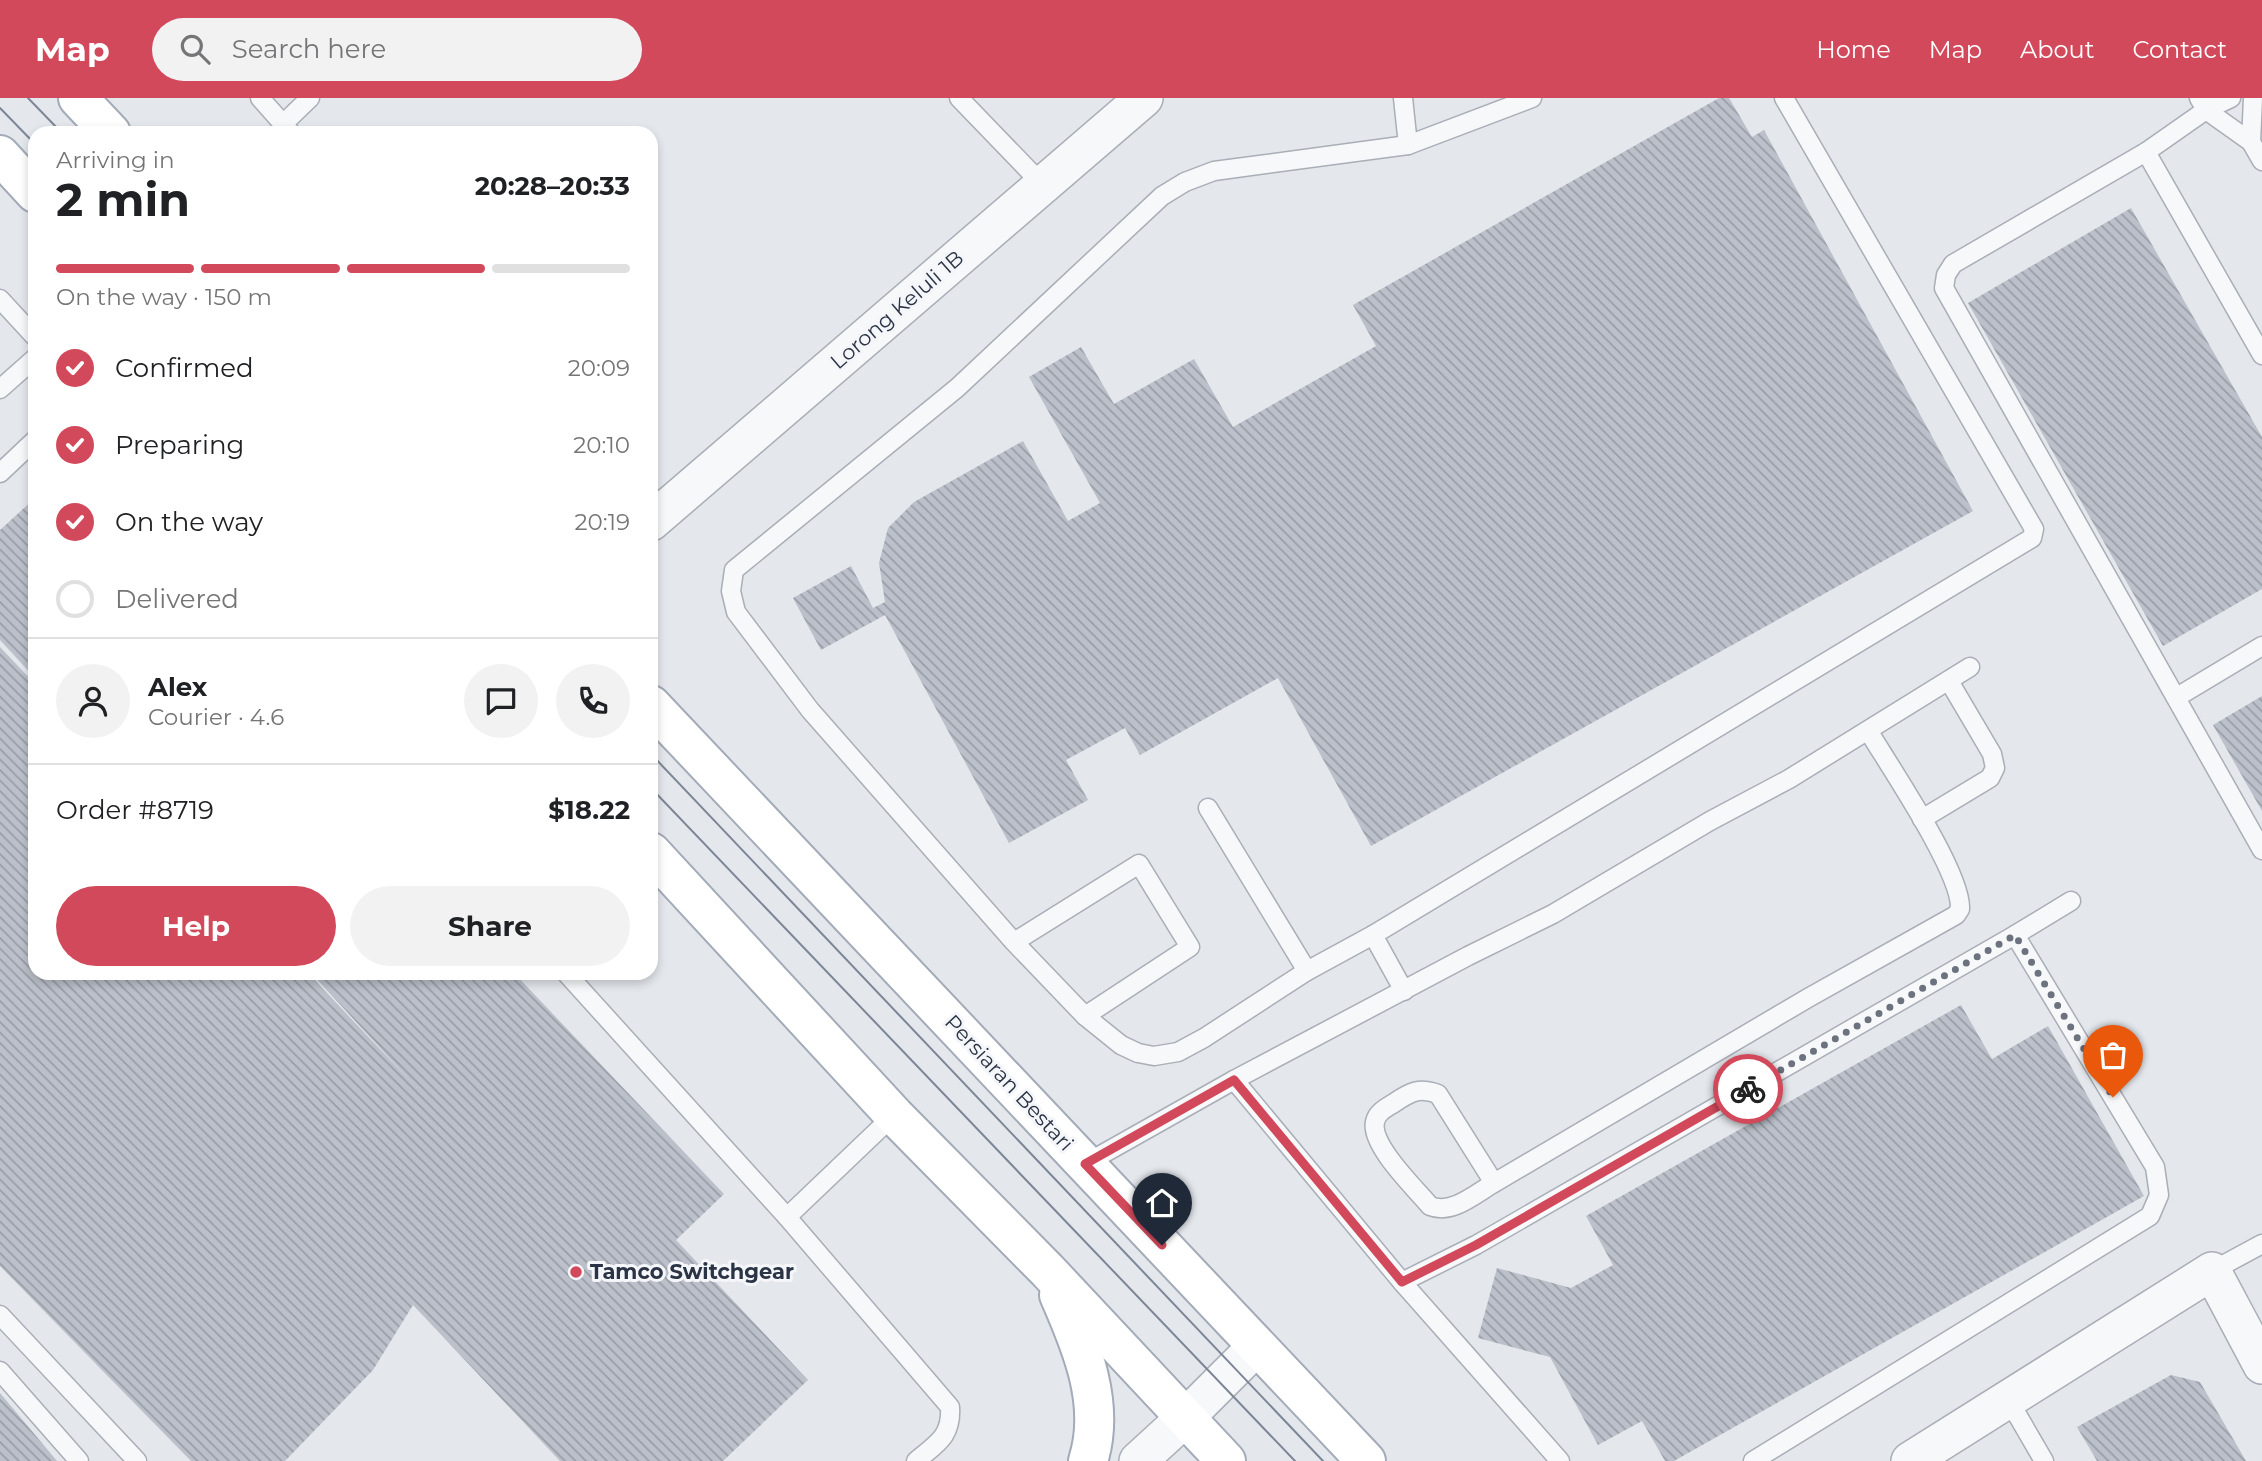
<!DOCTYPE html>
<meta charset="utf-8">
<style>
body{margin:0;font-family:Montserrat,sans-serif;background:#f2f2f2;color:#202124;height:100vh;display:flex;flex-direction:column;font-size:26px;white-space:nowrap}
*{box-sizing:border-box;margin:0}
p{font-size:23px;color:#757577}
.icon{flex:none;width:38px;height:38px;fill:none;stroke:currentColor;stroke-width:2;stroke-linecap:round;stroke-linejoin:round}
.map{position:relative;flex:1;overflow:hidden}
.sheet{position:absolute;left:28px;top:28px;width:630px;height:854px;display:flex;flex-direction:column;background:#fff;border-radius:21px;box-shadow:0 4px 10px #0003}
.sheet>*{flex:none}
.pin{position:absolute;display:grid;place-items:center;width:60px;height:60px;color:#fff;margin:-72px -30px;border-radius:50% 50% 50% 0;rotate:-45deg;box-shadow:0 0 7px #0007}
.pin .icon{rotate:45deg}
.courier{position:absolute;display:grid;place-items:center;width:70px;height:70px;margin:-35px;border:5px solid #d1495b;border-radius:50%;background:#fff;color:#222;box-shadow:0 2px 9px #0007}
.headline em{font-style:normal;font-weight:700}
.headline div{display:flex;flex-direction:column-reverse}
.headline{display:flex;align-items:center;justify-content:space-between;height:119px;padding:0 28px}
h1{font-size:46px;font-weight:700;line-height:52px}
.bar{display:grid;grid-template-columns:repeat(4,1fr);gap:10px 7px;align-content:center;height:84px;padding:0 28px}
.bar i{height:9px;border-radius:5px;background:#e0e0e0}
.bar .current{background:#d1495b}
.bar p{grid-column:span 4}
.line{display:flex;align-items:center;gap:18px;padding:0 28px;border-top:2px solid #e0e0e0}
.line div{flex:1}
.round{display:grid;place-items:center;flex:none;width:74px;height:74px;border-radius:37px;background:#f2f2f2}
ol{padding:0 28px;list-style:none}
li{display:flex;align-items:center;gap:21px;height:77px}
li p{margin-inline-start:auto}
li .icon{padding:7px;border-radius:50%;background:#d1495b;color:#fff;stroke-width:4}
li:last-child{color:#757577}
li i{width:38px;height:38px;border:4px solid #e0e0e0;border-radius:50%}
.cta{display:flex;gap:14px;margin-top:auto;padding:14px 28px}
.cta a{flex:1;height:80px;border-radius:42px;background:#d1495b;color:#fff;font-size:28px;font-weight:700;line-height:80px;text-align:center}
.cta a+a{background:#f2f2f2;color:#202124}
header{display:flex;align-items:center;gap:42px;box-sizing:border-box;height:98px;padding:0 35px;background:#d1495b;color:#fff}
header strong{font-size:33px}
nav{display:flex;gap:38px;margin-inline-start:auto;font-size:24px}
.search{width:490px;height:63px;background:#f2f2f2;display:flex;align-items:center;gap:18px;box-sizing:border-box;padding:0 24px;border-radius:38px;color:#757577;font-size:26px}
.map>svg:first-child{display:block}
.building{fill:url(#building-back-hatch)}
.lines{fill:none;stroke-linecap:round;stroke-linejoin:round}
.service-casing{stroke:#a9aeb7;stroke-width:21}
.minor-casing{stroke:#a9aeb7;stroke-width:40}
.primary-casing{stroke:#a3abb8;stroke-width:42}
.service{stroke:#f7f8fa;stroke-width:18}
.minor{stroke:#f7f8fa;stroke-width:37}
.primary{stroke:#fff;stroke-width:38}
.tram{stroke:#7d8696;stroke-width:2}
.done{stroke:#6c737f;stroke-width:7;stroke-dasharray:0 12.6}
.route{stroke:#d1495b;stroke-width:9}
.poi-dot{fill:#d1495b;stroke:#f4f6f9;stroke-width:2.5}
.labels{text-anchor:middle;stroke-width:6;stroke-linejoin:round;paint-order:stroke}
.street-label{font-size:21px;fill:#2b3445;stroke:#f4f6f9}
.poi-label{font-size:21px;font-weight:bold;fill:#2b3445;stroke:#f4f6f9;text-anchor:start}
</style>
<header>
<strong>Map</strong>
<div class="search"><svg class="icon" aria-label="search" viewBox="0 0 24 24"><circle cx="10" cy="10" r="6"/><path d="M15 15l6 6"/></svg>Search here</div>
<nav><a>Home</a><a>Map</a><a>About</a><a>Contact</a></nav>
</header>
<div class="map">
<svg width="2262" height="1363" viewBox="0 0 2262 1363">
<defs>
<pattern id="building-back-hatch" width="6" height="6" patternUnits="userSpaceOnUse" patternTransform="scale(1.75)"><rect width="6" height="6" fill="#bbc0ca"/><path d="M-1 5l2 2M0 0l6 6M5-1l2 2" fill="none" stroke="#989da6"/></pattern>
</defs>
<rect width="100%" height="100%" fill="#e4e7ec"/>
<g class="building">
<polygon points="1719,0 1729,0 1752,39 1764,32 1973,413 1371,748 1278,580 1140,657 1125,630 1066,662 1088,702 1009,745 885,517 821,552 793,500 851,468 873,510 885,504 879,465 888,430 914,404 1023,343 1068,423 1100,405 1029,279 1081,249 1114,306 1194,261 1233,329 1376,248 1353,207"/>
<polygon points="2131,110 2262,339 2262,491 2163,548 1968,205"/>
<polygon points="35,400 35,580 0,542 0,432"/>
<polygon points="0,549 35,586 35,875 308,875 417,990 311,875 514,875 724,1096 676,1142 808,1282 723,1363 560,1363 413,1207 373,1272 285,1363 191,1363 0,1168"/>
<polygon points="2262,598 2262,713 2213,627"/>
<polygon points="1961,907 1992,961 2048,928 2144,1098 1674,1363 1665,1363 1642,1323 1598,1347 1550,1259 1478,1240 1497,1170 1571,1190 1613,1167 1586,1118"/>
<polygon points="2171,1277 2200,1284 2246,1363 2097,1363 2077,1329"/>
<polygon points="0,1295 57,1363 0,1363"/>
</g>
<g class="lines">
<defs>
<g id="service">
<polyline points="260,0 291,35"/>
<polyline points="959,0 1042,86"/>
<polyline points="1403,0 1408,47 1532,0"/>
<polyline points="2199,0 2206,12 2251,44 2262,63"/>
<polyline points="2231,0 2206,12 2146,54 1953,166 1946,177 1944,190 2262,752"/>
<polyline points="283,26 310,0"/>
<polyline points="2251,44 2253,0"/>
<polyline points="2146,54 2262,257"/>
<polyline points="0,201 35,239"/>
<polyline points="0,291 35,260"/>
<polyline points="0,375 35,342"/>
<polyline points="2177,599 2262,548"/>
<polyline points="1208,710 1307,873 1373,837 2032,440 2034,431 1784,0"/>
<polyline points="1922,721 1990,680 1995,670 1992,656 1949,583"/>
<polyline points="1373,837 1404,893"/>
<polyline points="1014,844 1139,766 1190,849 1085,918 1014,844 810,612 736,514 731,493 734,472 957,290 1162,98 1185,84 1214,73 1408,47"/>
<polyline points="566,875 787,1119"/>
<polyline points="1085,918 1121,947 1138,955 1154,958 1178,954 1204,940 1307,873"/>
<polyline points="1234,982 1402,1184 1560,1363"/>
<path d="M894,1017L787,1119L950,1309C952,1339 936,1346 916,1363"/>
<polyline points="1085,1066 1234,982 1468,858 1553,816 1710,723 1789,681 1970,569"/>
<path d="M1494,1085L1438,996C1419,989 1410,994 1394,1005C1386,1010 1377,1014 1375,1024C1370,1047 1415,1090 1430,1108C1452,1117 1475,1096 1494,1085L1808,900L1956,817L1960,811C1962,775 1890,669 1869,634"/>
<polyline points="2212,1173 2262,1146"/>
<polyline points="1402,1184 1476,1147 2015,837"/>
<polyline points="0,1217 137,1363"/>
<polyline points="0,1273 79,1363"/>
<polyline points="2008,1301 2044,1363"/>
<polyline points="1753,1363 2150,1118 2159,1097 2155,1069 2015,837 2071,803"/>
</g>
<g id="minor">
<polyline points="651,424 1144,0"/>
<polyline points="1138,1363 1186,1319 1257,1248"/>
<polyline points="1910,1363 2212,1173 2262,1267"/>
</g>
<g id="primary">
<polyline points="78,0 111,35"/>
<polyline points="0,57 35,95"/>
<polyline points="651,607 1366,1363"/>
<polyline points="651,754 894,1017 1047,1172 1226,1363"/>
<path d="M1059,1197C1082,1249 1106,1307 1088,1363"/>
</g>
</defs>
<use href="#service" class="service-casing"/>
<use href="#minor" class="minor-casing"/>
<use href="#primary" class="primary-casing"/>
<use href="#service" class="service"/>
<use href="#minor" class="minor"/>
<use href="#primary" class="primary"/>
<g class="tram">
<polyline points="28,0 62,35"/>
<polyline points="0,10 35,46"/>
<polyline points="651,656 1323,1363"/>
<polyline points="651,690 1295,1363"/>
</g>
</g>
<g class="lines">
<polyline class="done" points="1748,991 2015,837 2113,999"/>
<polyline class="route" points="1162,1147 1085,1066 1234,982 1402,1184 1476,1147 1748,991"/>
</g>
<circle class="poi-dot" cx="576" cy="1174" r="7"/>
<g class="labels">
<g class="street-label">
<text transform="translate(897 212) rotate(-41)" y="7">Lorong Keluli 1B</text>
<text transform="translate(1009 985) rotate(47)" y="7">Persiaran Bestari</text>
</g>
<g class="poi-label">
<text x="590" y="1181">Tamco Switchgear</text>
</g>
</g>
</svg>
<div class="pin" style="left:2113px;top:999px;background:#ea580c"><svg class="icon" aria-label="bag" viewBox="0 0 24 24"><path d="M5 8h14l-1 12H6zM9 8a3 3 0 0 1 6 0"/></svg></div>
<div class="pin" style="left:1162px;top:1147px;background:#1f2937"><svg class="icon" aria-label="home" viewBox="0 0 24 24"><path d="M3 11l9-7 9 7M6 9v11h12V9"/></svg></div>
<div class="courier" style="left:1748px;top:991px"><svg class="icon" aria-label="bike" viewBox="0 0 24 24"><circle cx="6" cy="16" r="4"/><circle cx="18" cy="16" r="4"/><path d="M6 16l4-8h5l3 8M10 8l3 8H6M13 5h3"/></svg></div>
<section class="sheet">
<div class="headline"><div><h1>2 min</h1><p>Arriving in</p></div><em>20:28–20:33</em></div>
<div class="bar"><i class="current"></i><i class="current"></i><i class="current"></i><i></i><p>On the way · 150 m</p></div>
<ol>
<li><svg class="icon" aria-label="check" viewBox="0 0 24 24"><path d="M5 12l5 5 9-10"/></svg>Confirmed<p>20:09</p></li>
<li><svg class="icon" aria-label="check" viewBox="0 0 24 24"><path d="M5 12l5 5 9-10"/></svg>Preparing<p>20:10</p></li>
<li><svg class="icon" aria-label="check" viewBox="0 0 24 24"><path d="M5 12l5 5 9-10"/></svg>On the way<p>20:19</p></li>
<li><i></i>Delivered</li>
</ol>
<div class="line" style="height:126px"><a class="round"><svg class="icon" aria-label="person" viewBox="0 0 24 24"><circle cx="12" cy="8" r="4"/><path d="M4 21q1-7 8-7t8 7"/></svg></a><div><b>Alex</b><p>Courier · 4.6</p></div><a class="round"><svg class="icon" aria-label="chat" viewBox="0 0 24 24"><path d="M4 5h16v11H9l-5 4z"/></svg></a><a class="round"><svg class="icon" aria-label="phone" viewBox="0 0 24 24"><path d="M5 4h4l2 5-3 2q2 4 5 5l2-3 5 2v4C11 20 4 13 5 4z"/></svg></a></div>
<div class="line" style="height:91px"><div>Order #8719</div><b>$18.22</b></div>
<div class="cta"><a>Help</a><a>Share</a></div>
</section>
</div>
